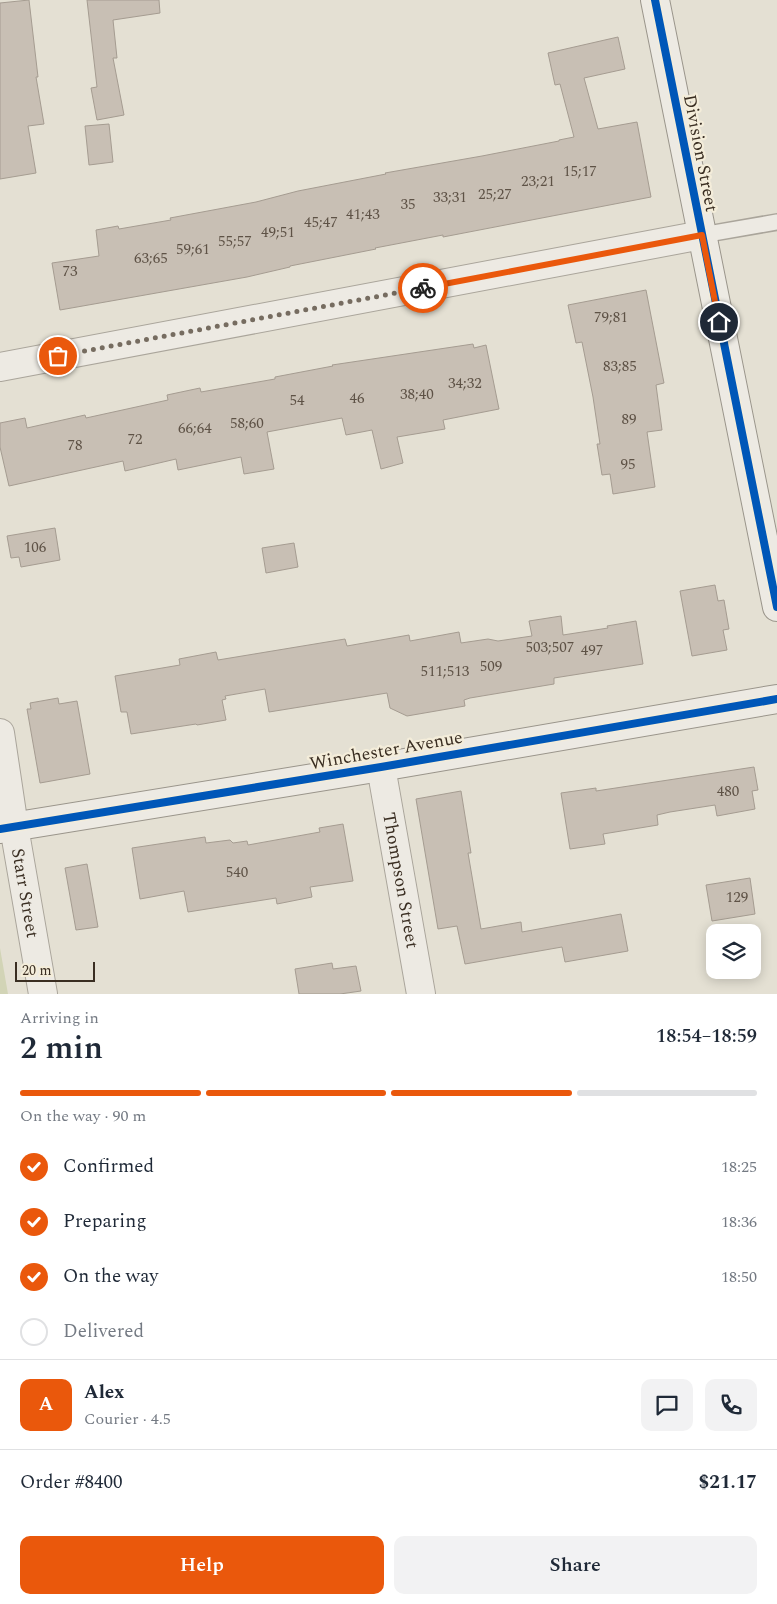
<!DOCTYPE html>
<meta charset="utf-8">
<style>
body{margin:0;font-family:Spectral,serif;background:#f2f2f3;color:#1f2937;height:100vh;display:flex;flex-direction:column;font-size:19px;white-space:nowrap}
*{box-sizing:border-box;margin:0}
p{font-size:16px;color:#747a83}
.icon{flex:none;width:28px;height:28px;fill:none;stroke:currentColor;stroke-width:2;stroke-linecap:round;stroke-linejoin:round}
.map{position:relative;height:994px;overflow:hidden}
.drawer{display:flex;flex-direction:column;background:#fff;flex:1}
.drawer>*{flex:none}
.controls{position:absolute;left:706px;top:924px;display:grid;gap:10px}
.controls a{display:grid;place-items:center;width:55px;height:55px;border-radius:10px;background:#fff;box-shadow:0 2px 12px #0003;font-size:25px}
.scale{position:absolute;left:15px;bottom:12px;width:80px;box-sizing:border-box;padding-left:5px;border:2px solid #3a2e22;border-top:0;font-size:14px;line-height:18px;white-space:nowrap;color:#3a2e22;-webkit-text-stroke:4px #f4edda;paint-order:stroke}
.pin{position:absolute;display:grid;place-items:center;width:42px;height:42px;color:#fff;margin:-21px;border:2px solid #fff;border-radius:50%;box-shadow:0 1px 5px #0007}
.courier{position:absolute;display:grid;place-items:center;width:50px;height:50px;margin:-25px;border:4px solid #ea580c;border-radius:50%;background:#fff;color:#222;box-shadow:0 1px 6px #0007}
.head em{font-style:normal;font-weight:600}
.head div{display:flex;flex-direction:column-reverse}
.head{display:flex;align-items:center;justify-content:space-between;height:85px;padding:0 20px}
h1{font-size:32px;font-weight:600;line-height:38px}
.bar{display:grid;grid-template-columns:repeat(4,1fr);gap:8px 5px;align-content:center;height:60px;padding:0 20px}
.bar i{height:6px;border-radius:4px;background:#e0e1e3}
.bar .selected{background:#ea580c}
.bar p{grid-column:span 4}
.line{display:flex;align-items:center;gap:12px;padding:0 20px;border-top:1px solid #e0e1e3}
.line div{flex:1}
.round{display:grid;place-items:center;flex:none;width:52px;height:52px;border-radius:10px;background:#f2f2f3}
ol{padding:0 20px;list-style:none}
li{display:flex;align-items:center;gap:15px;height:55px}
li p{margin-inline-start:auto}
li .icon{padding:5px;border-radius:50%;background:#ea580c;color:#fff;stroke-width:4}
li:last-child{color:#747a83}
li i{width:28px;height:28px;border:2px solid #e0e1e3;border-radius:50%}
.action{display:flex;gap:10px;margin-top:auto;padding:10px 20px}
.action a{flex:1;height:58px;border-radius:10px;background:#ea580c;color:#fff;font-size:20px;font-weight:600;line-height:58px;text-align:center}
.action a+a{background:#f2f2f3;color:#1f2937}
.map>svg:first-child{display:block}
.green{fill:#d2d4b6}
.building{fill:#c8bfb4;stroke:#a59c91}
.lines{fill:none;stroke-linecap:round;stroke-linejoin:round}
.lane-casing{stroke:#aaa59b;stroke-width:18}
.street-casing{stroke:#aaa59b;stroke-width:30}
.secondary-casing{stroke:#9a958b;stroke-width:30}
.lane{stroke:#edeae3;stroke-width:15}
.street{stroke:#edeae3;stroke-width:28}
.secondary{stroke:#edeae3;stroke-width:28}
.cycleway-casing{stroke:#f4edda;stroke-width:11}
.cycleway{stroke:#0057b8;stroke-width:8}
.done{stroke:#766c60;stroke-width:5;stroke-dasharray:0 9}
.route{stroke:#ea580c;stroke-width:6}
.labels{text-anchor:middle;stroke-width:4.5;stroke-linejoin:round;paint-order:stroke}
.number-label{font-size:15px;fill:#5e5246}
.street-label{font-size:18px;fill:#3a2e22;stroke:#f4edda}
</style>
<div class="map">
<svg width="777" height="994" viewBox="0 0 777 994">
<rect width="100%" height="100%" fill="#e4e0d3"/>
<polygon class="green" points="0,948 8,994 0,994"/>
<g class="building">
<polygon points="29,0 38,77 36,77 44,124 28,126 36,173 0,179 0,3"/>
<polygon points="87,0 159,0 160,13 113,20 117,58 113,58 124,115 97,120 91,88 97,87"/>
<polygon points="618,37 625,69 584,78 598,129 637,122 651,197 443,237 443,235 375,248 376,249 290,266 290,267 247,277 60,310 52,263 99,256 96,230 118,226 119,229 171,220 170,218 256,202 298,191 386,174 385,173 482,156 559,141 559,140 574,137 560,84 555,85 548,53"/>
<polygon points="109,124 113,162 89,165 85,126"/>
<polygon points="646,290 664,383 656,385 662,430 647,432 655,487 613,494 610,474 602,475 597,444 600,444 593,397 582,342 576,343 568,305"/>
<polygon points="473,344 474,348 486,345 499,409 443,420 445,429 397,437 403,463 381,469 372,430 346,435 342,418 267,432 274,469 244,474 241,457 178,470 176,459 125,471 123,461 9,486 0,447 0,423 25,418 27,428 85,415 86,418 168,400 167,395 200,388 201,392 275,379 275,377 333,366 332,365"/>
<polygon points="55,528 60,560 21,567 19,557 11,558 7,536"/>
<polygon points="294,543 298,567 266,573 262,548"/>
<polygon points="715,585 718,601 724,600 729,629 723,630 727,650 692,656 680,591"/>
<polygon points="561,616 563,635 608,628 607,626 636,621 643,664 554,678 554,684 470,698 464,700 465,706 407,716 390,708 387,693 269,712 265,689 225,696 226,699 222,700 226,720 197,725 196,724 131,734 127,712 121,712 115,676 180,665 179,659 216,652 218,660 345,639 347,646 409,635 410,641 459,632 461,643 488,639 498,641 532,636 529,621"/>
<polygon points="58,698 59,704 77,701 90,774 40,783 27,709 31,709 30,703"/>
<polygon points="754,767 758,790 752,791 755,809 717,816 715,805 670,812 657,815 658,825 603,834 605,844 570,849 561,793 596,788 596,791"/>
<polygon points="461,791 471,853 468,853 481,929 521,922 522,932 621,914 628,951 565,962 562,947 465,964 457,926 438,929 416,799"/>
<polygon points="343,824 353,881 310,887 312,897 277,904 276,898 188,912 184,891 140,899 132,848 205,837 206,843 230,840 233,843 247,841 248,845 320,832 319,828"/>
<polygon points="87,864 98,927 76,930 65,868"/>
<polygon points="750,878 755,914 712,921 706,885"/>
<polygon points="332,963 333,969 356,966 361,991 340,994 299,994 295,969"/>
</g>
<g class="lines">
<defs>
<polyline id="lane" points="702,235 777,222"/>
<g id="street">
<polyline points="0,367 702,235"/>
<path id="s1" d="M0,733L14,827L43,994"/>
<path id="s2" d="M381,767L421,994"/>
</g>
<g id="secondary">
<polyline points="655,0 777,607"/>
<polyline points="0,829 381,767 777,699"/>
</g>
</defs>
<use href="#lane" class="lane-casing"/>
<use href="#street" class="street-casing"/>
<use href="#secondary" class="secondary-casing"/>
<use href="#lane" class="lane"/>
<use href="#street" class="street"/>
<use href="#secondary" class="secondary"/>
<defs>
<g id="cycleway">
<polyline points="655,0 777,607"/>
<polyline points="0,829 381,767 777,699"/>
</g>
</defs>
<use href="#cycleway" class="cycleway-casing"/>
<use href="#cycleway" class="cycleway"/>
</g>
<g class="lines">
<polyline class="done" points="58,356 423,288"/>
<polyline class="route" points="423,288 702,235 719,322"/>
</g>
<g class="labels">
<g class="number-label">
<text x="580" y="176">15;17</text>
<text x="538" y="186">23;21</text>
<text x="495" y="199">25;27</text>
<text x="450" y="202">33;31</text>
<text x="408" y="209">35</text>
<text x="363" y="219">41;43</text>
<text x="321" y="227">45;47</text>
<text x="278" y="237">49;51</text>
<text x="235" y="246">55;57</text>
<text x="193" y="254">59;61</text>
<text x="151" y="263">63;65</text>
<text x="70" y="276">73</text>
<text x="611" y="322">79;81</text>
<text x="620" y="371">83;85</text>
<text x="465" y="388">34;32</text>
<text x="417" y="399">38;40</text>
<text x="357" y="403">46</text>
<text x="297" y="405">54</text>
<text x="629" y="424">89</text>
<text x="247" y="428">58;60</text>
<text x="195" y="433">66;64</text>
<text x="135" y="444">72</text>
<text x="75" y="450">78</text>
<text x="628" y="469">95</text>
<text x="35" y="552">106</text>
<text x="550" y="652">503;507</text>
<text x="592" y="655">497</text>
<text x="491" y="671">509</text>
<text x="445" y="676">511;513</text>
<text x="728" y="796">480</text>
<text x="237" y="877">540</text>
<text x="737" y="902">129</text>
</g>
<g class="street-label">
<text transform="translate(701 153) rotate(79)" y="6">Division Street</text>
<text transform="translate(386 750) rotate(-10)" y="6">Winchester Avenue</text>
<text dy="6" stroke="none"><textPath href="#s2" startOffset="115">Thompson Street</textPath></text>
<text dy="6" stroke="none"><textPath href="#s1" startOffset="162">Starr Street</textPath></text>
</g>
</g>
</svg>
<div class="controls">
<a><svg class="icon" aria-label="layers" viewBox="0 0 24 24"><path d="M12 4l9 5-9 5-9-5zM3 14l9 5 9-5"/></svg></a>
</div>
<div class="scale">20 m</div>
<div class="pin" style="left:58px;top:356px;background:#ea580c"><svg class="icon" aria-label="bag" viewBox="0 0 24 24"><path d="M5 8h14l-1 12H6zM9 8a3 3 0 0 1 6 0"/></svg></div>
<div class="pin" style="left:719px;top:322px;background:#1f2937"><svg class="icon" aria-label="home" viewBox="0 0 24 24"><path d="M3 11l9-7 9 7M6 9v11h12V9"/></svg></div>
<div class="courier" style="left:423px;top:288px"><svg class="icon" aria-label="bike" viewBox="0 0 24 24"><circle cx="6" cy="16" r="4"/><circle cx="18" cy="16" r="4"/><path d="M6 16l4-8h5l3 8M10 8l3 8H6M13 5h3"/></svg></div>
</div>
<section class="drawer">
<div class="head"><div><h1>2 min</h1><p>Arriving in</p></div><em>18:54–18:59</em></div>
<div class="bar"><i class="selected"></i><i class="selected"></i><i class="selected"></i><i></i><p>On the way · 90 m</p></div>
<ol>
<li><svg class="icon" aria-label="check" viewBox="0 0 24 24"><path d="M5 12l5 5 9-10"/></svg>Confirmed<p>18:25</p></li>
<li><svg class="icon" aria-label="check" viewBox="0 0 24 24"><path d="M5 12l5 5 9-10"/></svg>Preparing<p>18:36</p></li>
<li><svg class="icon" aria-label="check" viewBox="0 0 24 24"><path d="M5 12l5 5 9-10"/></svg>On the way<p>18:50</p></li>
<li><i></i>Delivered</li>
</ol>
<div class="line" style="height:90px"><b class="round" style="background:#ea580c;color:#fff">A</b><div><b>Alex</b><p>Courier · 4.5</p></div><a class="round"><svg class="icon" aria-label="chat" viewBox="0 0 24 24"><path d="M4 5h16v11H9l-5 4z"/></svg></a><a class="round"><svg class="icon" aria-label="phone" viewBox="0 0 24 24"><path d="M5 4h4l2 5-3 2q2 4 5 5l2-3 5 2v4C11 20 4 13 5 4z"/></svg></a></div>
<div class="line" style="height:65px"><div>Order #8400</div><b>$21.17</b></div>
<div class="action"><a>Help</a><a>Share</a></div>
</section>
